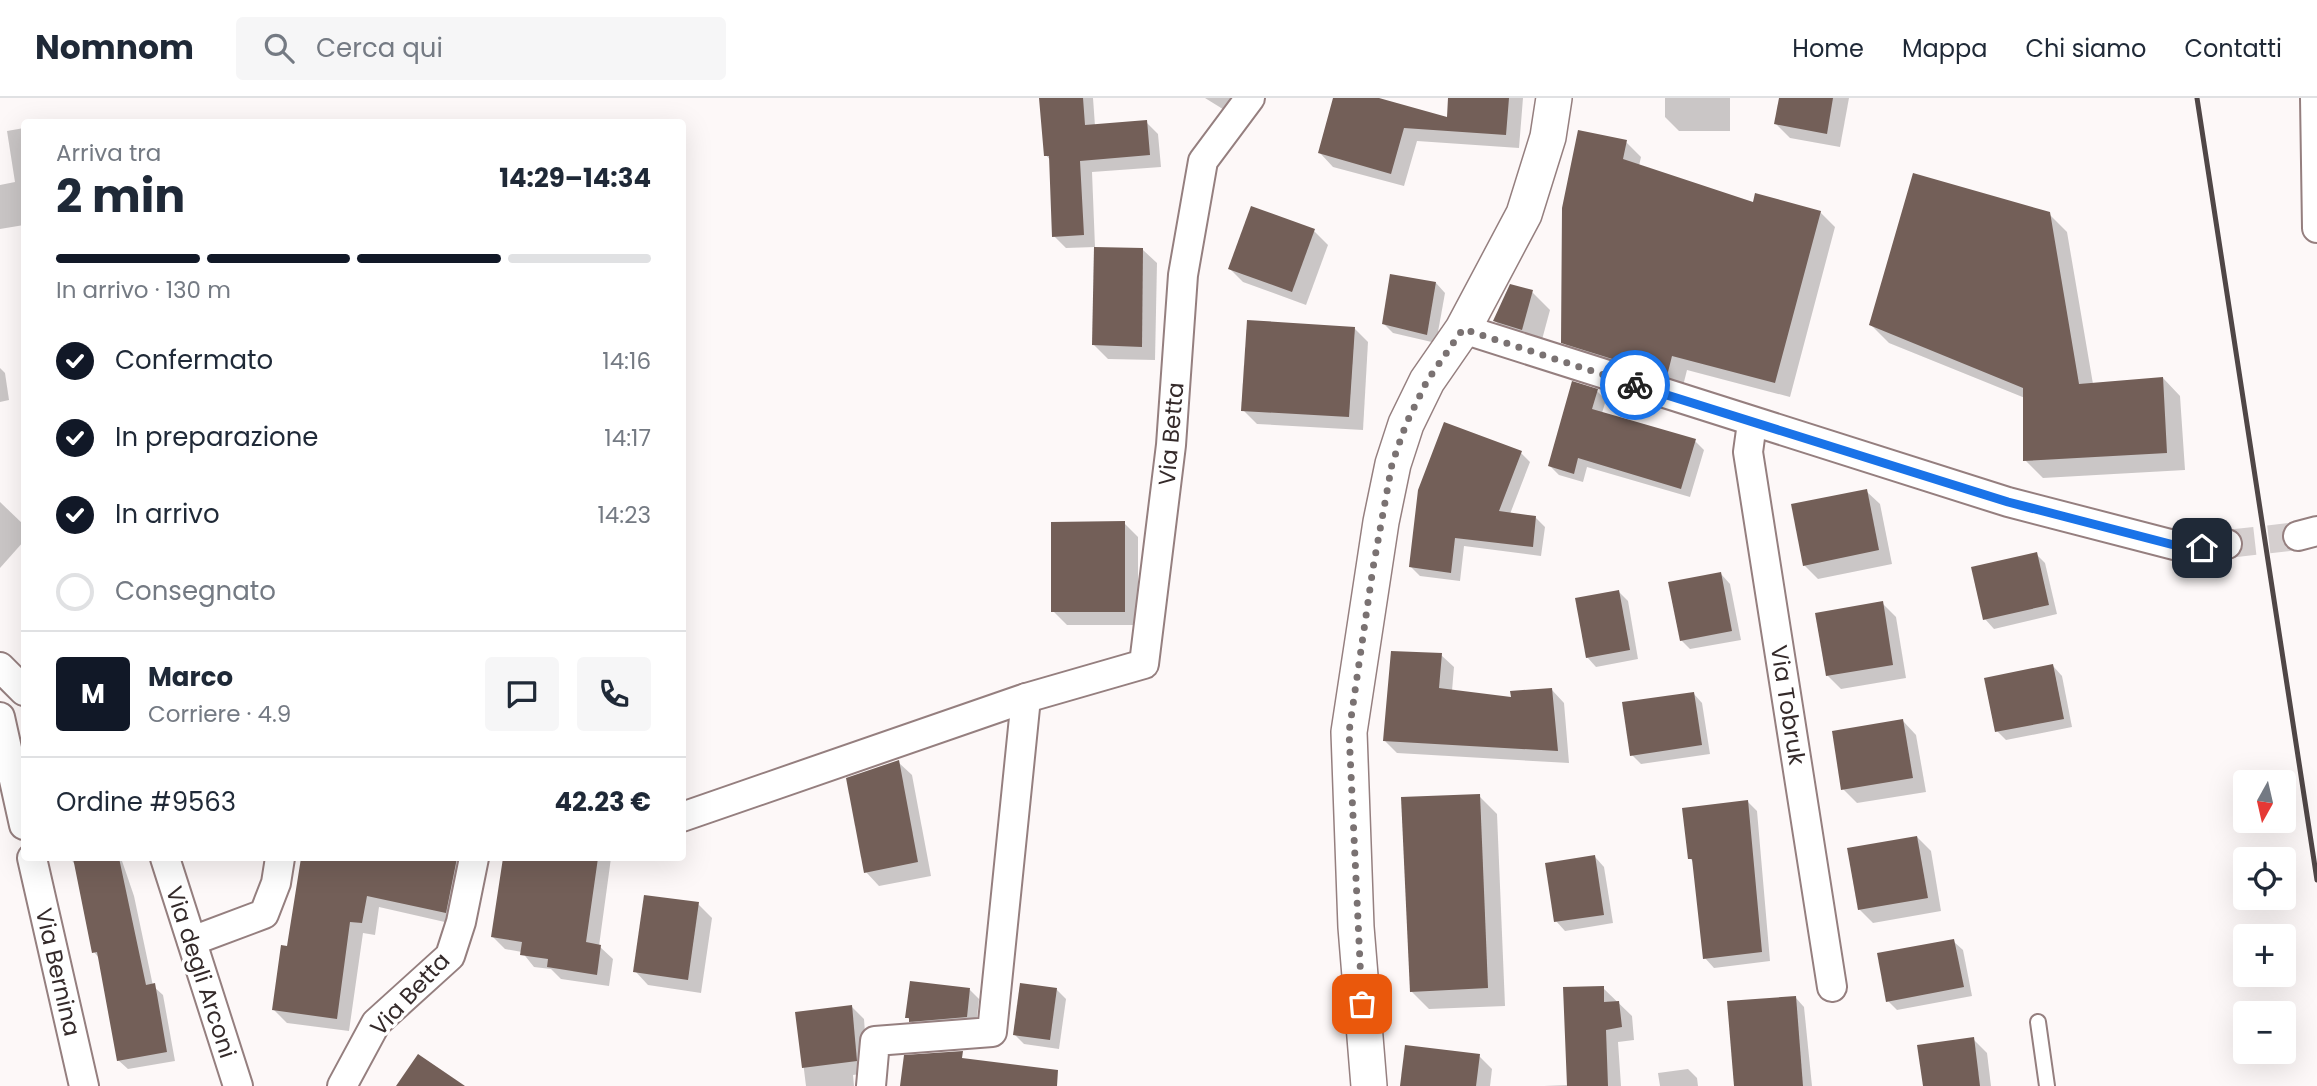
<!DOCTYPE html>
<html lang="it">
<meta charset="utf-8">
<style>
body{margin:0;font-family:Poppins,sans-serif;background:#f6f6f7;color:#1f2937;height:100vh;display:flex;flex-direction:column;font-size:26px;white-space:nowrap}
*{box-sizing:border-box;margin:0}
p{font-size:23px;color:#747a83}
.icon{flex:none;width:38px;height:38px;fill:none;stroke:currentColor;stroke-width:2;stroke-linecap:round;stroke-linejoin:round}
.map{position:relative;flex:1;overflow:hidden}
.details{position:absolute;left:21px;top:21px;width:665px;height:742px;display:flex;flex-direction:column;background:#fff;border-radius:7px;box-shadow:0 7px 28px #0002}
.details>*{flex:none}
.needle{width:46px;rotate:188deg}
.fabs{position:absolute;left:2233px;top:672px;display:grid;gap:14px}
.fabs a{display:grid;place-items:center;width:63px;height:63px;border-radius:7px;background:#fff;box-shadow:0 7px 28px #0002;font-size:35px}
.pin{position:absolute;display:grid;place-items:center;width:60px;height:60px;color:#fff;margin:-30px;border-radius:14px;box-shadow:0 4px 10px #0006}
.courier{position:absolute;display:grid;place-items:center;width:70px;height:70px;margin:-35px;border:5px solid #1a73e8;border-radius:50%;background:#fff;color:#222;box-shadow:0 2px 9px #0007}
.summary em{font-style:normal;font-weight:700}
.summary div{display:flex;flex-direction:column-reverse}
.summary{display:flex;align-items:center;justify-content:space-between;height:119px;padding:0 35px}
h1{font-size:46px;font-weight:700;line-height:52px}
.bar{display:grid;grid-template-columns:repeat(4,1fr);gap:10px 7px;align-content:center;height:84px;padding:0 35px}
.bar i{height:9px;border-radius:5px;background:#e0e1e3}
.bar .selected{background:#111827}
.bar p{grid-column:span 4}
.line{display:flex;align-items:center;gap:18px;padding:0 35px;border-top:2px solid #e0e1e3}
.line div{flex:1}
.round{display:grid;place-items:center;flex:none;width:74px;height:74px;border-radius:7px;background:#f6f6f7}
ol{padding:0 35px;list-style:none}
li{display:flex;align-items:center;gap:21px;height:77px}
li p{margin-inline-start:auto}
li .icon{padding:7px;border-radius:50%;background:#111827;color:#fff;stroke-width:4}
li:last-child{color:#747a83}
li i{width:38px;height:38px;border:4px solid #e0e1e3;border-radius:50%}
header{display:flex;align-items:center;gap:42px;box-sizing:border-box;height:98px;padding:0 35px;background:#fff;border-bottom:2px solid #e0e1e3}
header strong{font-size:33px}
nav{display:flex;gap:38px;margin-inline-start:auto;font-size:24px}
.search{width:490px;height:63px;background:#f6f6f7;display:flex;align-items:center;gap:18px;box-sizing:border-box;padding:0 24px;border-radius:7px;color:#747a83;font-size:26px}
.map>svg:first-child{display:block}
.shadow{fill:#0003}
.building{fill:#735f58}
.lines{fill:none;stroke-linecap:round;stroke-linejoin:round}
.minor-tunnel{stroke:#d5cfcf;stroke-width:28;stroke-dasharray:28 14;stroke-linecap:butt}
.service-casing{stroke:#957f7f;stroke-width:18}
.minor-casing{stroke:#957f7f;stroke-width:32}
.tertiary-casing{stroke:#957f7f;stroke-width:38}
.service{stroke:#fff;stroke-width:14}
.minor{stroke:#fff;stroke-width:28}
.tertiary{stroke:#fff;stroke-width:35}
.rail{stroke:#4f4646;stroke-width:5}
.done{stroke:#7a7272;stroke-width:7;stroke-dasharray:0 12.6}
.route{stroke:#1a73e8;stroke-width:9}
.labels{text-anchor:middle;stroke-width:7;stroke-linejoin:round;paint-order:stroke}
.street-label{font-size:23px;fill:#342a2a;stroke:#fff}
</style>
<header>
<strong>Nomnom</strong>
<div class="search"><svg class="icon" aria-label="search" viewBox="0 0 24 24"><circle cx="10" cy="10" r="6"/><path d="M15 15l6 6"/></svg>Cerca qui</div>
<nav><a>Home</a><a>Mappa</a><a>Chi siamo</a><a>Contatti</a></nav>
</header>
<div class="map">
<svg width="2317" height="988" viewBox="0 0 2317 988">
<rect width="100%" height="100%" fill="#fdf8f8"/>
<g class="shadow">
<polygon points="1041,0 1093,0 1095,28 1146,24 1158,36 1161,69 1092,74 1095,149 1066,150 1054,138 1051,63 1046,57"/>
<polygon points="1205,0 1234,0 1226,13"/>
<polygon points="1335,0 1372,0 1448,21 1450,0 1523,0 1519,50 1417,43 1404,88 1333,69 1320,55"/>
<polygon points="1665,0 1730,0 1730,33 1679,33 1665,19"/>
<polygon points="1781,0 1849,0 1840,49 1790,40 1776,26"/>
<polygon points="24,30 24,127 0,131 0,87 15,84 7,33"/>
<polygon points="1626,44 1641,59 1639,68 1754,106 1820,114 1835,129 1790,299 1687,272 1682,292 1578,259 1563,244"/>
<polygon points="2049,116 2067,134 2093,286 2163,280 2180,298 2185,372 2043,380 2025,362 2025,300 1889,245 1871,227"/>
<polygon points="1314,133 1328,147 1306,207 1243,184 1230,171"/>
<polygon points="1143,152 1157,165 1155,262 1108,261 1094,247"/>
<polygon points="1436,185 1445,195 1436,245 1393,235 1384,226"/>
<polygon points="1532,194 1550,212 1540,249 1512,240 1495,223"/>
<polygon points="1354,230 1368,244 1363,332 1257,326 1243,312"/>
<polygon points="0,270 5,275 9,302 0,304"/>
<polygon points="1597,293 1606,302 1602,315 1695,343 1704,352 1690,399 1587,369 1583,384 1559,377 1550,368"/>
<polygon points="1521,355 1530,364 1510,416 1535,419 1545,429 1541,458 1464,448 1460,483 1420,478 1411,469"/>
<polygon points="1866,393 1880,406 1892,466 1818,481 1804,467"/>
<polygon points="0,404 24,427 24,443 0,470"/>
<polygon points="1124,425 1138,439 1138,527 1067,527 1053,513"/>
<polygon points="2036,456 2045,465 2057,516 1994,531 1985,521"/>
<polygon points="1721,476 1730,486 1741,542 1690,551 1681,542"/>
<polygon points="1619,494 1628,503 1638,561 1596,569 1587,559"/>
<polygon points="1882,505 1896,519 1906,580 1841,591 1827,577"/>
<polygon points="1441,557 1454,569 1452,593 1513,601 1552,592 1564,605 1569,665 1397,655 1385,643"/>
<polygon points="2053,568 2062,578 2072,629 2006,642 1997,633"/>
<polygon points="1693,595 1702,605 1710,656 1641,666 1632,657"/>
<polygon points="1903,623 1916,637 1926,694 1857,705 1843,691"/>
<polygon points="898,664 912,677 931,778 879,788 866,774"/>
<polygon points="1479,698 1497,716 1505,908 1429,911 1411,893"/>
<polygon points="1748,704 1757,713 1770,863 1714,870 1705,860 1694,765 1690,760"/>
<polygon points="1917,739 1931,753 1941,813 1873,825 1859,811"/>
<polygon points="1595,759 1604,769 1613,825 1565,833 1556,823"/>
<polygon points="70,760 121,760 134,798 153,888 163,897 175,963 128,971 118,962 99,860 94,854 76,768"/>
<polygon points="303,760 473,760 458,827 379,809 375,837 363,835 349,933 287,925 274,912 289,850"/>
<polygon points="505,760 611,760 599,848 613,861 609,888 561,881 551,871 534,869 522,854 505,851 493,839"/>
<polygon points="698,806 712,820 701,895 648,887 635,873"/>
<polygon points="1953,843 1963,852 1972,898 1897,912 1888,903"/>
<polygon points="1603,890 1632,918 1634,942 1618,944 1621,988 1544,988 1569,987"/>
<polygon points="1056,891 1066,901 1059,951 1024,946 1015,937"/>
<polygon points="970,892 979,901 976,928 920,932 907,919"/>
<polygon points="1795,899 1804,909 1812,988 1736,988"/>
<polygon points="852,909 864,921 868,975 853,977 854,988 806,988 797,915"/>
<polygon points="1973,941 1987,955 1991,988 1924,988"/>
<polygon points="1479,958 1492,971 1490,988 1402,988"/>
<polygon points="1688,971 1697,980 1698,988 1660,988 1658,975"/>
</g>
<g class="building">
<polygon points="1039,0 1083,0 1085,27 1147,22 1150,57 1080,63 1084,137 1052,139 1049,58 1044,58"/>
<polygon points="1333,0 1379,0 1447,19 1448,0 1509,0 1506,37 1404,30 1391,76 1318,55"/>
<polygon points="1779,0 1833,0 1827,36 1774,26"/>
<polygon points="1578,32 1627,42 1623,61 1753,104 1755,95 1821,113 1775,285 1672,258 1667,278 1561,245 1562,110"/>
<polygon points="1913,75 2050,114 2079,286 2163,279 2167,355 2023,363 2023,290 1869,227"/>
<polygon points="1251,108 1315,131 1292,194 1228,171"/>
<polygon points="1094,149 1143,150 1142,249 1092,247"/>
<polygon points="1390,176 1436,184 1427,237 1382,226"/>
<polygon points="1510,186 1533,192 1522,232 1493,223"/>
<polygon points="1247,222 1355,229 1349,319 1241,313"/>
<polygon points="1572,283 1598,291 1592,311 1696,341 1681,391 1578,360 1574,376 1548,368"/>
<polygon points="1444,324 1522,353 1499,413 1536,418 1533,449 1455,440 1451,475 1409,469 1418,392"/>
<polygon points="1867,391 1879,452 1803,468 1791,406"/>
<polygon points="1125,423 1125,514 1051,514 1051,424"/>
<polygon points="2037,454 2049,507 1983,522 1971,469"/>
<polygon points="1721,474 1732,533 1680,543 1668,484"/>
<polygon points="1619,492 1630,552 1586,560 1575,500"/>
<polygon points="1883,503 1893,567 1826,578 1815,515"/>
<polygon points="1391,553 1442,555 1439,590 1511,599 1510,593 1552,590 1558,653 1383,643"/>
<polygon points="2053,566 2064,621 1995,634 1984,580"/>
<polygon points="1694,594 1702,647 1630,658 1622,604"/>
<polygon points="1903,621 1913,680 1841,692 1832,633"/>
<polygon points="899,662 918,764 864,775 846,680"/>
<polygon points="1480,696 1488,890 1410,894 1401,699"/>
<polygon points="1748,702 1762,854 1703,861 1692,761 1688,761 1682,710"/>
<polygon points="1917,738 1928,800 1858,812 1847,750"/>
<polygon points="1595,757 1604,817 1554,824 1545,765"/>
<polygon points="73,760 119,760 146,887 155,885 167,954 117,963 97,854 92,855"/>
<polygon points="301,760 457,760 446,815 367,798 362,825 350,824 337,921 272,912 281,847 287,848"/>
<polygon points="503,760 598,760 586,844 601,847 597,877 547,869 548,861 520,857 522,844 491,839"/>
<polygon points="644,797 699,804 688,882 633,874"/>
<polygon points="1954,841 1964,889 1886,904 1877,855"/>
<polygon points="910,883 970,890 967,919 909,924 909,920 905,920"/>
<polygon points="1020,885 1057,890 1050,942 1013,937"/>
<polygon points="1604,888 1604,904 1619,903 1622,929 1606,932 1608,988 1567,988 1563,889"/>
<polygon points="1796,898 1803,988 1734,988 1727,903"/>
<polygon points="852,907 857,963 802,970 795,914"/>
<polygon points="1974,939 1980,988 1923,988 1917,947"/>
<polygon points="1405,947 1480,956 1476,988 1400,988"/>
<polygon points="963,953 962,960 1058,972 1057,988 900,988 904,957"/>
<polygon points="418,956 465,988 396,988"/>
</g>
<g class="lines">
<polyline class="minor-tunnel" points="2227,446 2298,438"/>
<defs>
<polyline id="service" points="2038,924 2047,988"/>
<g id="minor">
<polyline points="2315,0 2317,130"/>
<polyline points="1463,231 2008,404 2174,447 2202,450 2227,446"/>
<polyline points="1752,325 1748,354 1832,889"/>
<polyline points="2298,438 2317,433"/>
<polyline points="0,569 24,593"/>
<polyline points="0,619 24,727"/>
<polyline points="682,719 1026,600 1144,566 1171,347 1183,177 1203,63 1250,0"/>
<polyline points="32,760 84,988"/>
<polyline points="165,760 238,988"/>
<polyline points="192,843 264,816 276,785 280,760"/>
<polyline points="342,988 376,925 450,858 461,824 474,760"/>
<polyline points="871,988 875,943 992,934 1026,600"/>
</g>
<polyline id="tertiary" points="1369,988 1356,829 1349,634 1381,424 1393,366 1406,326 1427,283 1463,231 1524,116 1548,39 1554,0"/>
</defs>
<use href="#service" class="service-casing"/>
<use href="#minor" class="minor-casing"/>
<use href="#tertiary" class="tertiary-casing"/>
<use href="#service" class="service"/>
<use href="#minor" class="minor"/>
<use href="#tertiary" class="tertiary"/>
<polyline class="rail" points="2197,0 2317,782"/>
</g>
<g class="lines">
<polyline class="done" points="1362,906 1349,634 1373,470 1392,366 1406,326 1427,283 1463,231 1635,287"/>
<polyline class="route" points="1635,287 2008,404 2174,447 2202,450"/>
</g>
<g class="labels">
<g class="street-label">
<text transform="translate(1171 336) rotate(-85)" y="8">Via Betta</text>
<text transform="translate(1788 607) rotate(81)" y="8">Via Tobruk</text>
<text transform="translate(58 874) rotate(77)" y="8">Via Bernina</text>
<text transform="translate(201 874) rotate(72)" y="8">Via degli Arconi</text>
<text transform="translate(410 896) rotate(-47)" y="8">Via Betta</text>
</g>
</g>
</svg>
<div class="fabs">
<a><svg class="needle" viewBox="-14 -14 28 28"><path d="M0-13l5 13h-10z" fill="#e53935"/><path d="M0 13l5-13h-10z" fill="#747a83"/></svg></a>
<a><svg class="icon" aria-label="locate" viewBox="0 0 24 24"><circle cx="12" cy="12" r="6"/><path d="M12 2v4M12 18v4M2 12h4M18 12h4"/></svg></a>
<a>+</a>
<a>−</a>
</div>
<div class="pin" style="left:1362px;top:906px;background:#ea580c"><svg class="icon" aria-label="bag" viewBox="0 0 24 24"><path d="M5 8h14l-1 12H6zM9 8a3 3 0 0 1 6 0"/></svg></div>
<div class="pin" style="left:2202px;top:450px;background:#1f2937"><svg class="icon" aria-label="home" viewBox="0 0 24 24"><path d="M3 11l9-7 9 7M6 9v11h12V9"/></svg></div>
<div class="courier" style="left:1635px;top:287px"><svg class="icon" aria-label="bike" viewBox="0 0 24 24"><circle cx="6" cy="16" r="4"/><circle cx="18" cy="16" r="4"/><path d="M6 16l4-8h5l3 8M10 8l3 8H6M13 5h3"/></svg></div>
<section class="details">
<div class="summary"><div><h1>2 min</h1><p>Arriva tra</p></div><em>14:29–14:34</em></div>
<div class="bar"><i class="selected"></i><i class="selected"></i><i class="selected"></i><i></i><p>In arrivo · 130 m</p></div>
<ol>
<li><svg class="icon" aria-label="check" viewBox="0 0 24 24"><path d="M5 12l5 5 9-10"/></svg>Confermato<p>14:16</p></li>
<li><svg class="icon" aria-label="check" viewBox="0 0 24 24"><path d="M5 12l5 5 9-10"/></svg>In preparazione<p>14:17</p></li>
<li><svg class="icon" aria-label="check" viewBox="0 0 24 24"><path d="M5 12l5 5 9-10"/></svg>In arrivo<p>14:23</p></li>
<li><i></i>Consegnato</li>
</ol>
<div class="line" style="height:126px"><b class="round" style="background:#111827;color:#fff">M</b><div><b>Marco</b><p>Corriere · 4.9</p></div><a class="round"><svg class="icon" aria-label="chat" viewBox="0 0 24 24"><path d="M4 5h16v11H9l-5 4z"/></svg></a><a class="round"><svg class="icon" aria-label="phone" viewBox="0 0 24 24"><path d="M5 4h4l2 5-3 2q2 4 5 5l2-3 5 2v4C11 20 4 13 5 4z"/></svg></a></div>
<div class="line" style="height:91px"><div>Ordine #9563</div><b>42.23 €</b></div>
</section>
</div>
